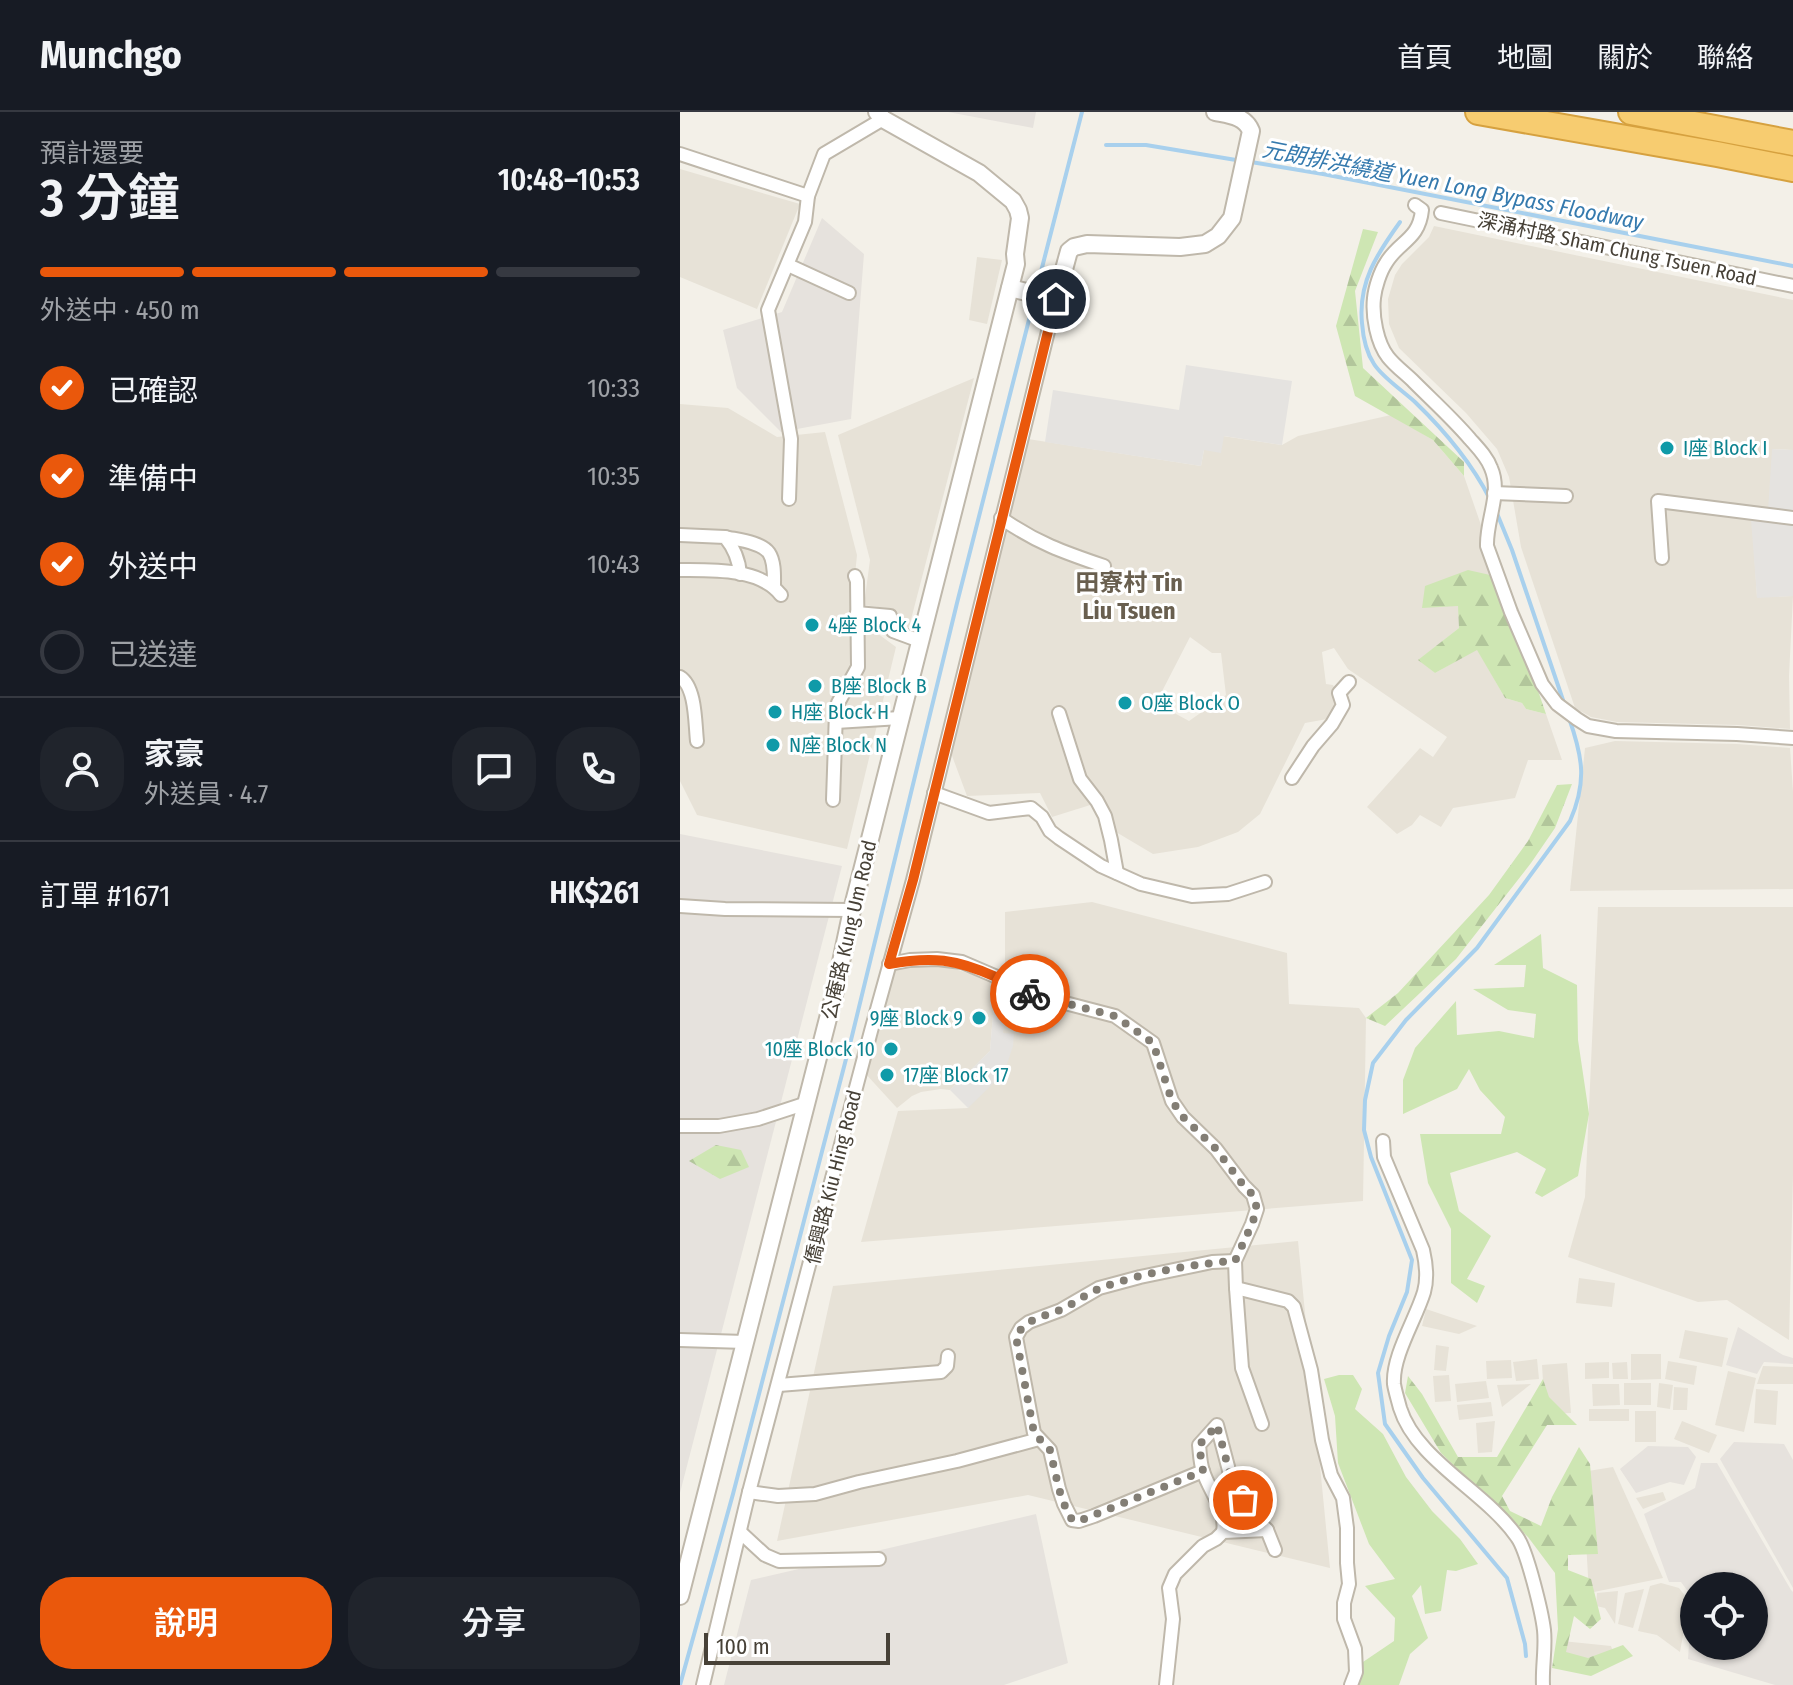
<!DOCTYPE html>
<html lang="zh-TW">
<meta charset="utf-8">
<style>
body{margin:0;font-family:"Fira Sans Condensed","Noto Sans TC",sans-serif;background:#20242c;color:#f1f3f6;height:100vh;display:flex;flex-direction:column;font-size:30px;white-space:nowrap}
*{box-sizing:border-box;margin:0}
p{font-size:26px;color:#9ea1a6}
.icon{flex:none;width:44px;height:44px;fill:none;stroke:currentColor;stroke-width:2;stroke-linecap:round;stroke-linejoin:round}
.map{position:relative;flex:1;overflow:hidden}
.sheet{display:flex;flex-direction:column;background:#171b24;width:680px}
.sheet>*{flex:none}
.controls{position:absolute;left:1000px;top:1460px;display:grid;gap:16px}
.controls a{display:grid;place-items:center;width:88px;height:88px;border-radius:50%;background:#171b24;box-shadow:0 2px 6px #0004;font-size:40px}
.scale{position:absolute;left:24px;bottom:20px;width:186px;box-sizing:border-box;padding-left:8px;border:4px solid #474137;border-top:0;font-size:22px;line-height:28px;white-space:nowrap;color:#474137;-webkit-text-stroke:6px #fff;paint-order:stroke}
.pin{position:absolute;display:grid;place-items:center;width:68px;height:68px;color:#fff;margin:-34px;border:4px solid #fff;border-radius:50%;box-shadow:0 2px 8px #0007}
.courier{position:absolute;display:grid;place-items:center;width:80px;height:80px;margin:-40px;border:6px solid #ea580c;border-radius:50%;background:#fff;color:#222;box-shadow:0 2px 10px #0007}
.headline em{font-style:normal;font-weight:600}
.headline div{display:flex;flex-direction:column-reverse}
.headline{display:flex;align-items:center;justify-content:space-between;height:136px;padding:0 40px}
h1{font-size:52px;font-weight:600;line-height:60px}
.bar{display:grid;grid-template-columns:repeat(4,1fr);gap:12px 8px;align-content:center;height:96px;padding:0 40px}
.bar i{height:10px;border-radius:6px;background:#363941}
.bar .current{background:#ea580c}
.bar p{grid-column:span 4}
.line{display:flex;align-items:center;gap:20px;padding:0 40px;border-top:2px solid #363941}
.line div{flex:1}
.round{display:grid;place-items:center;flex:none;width:84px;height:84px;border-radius:32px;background:#20242c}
ol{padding:0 40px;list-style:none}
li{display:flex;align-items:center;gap:24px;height:88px}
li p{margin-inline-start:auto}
li .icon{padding:8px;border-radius:50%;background:#ea580c;color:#fff;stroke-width:4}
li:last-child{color:#9ea1a6}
li i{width:44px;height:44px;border:4px solid #363941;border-radius:50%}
.button{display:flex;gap:16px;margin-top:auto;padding:16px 40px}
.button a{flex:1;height:92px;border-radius:32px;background:#ea580c;color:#fff;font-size:32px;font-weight:600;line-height:92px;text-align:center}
.button a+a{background:#20242c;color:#f1f3f6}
header{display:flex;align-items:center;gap:48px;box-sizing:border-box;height:112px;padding:0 40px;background:#171b24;border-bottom:2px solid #363941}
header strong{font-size:38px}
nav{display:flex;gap:44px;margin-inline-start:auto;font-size:28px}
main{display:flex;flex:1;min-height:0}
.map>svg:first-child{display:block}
.residential{fill:#e7e2d7;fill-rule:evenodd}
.industrial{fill:#e6e2dd;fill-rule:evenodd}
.green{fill:#cee6b3}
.forest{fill:url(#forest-firs)}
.parking{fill:#e5e3e0}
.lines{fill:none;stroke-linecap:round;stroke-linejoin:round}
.stream{stroke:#a8d0ed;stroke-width:4}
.minor-casing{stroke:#bfb8ab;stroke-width:16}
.tertiary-casing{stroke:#bfb8ab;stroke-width:20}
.motorway-casing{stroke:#d6a13f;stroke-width:28}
.minor{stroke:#fff;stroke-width:12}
.tertiary{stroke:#fff;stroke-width:16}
.motorway{stroke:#f7cc70;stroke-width:24}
.done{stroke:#837e75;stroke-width:8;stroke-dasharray:0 14.4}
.route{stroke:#ea580c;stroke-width:10}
.culture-dot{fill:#0f9aa8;stroke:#fff;stroke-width:3}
.labels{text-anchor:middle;stroke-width:6;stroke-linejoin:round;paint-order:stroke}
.street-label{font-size:20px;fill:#474137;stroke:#fff}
.culture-label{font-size:20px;fill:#0d838f;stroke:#fff;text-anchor:start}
.water-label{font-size:22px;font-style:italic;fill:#357aae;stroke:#fff}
.quarter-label{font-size:24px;font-weight:bold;fill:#695f4f;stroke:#fff}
</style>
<header>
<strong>Munchgo</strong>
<nav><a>首頁</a><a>地圖</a><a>關於</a><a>聯絡</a></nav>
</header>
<main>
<section class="sheet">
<div class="headline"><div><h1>3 分鐘</h1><p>預計還要</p></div><em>10:48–10:53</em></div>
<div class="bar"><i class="current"></i><i class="current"></i><i class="current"></i><i></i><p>外送中 · 450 m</p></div>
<ol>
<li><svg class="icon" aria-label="check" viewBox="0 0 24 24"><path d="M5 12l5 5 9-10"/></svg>已確認<p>10:33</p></li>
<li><svg class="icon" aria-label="check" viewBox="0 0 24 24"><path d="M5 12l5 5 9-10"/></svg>準備中<p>10:35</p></li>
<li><svg class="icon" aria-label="check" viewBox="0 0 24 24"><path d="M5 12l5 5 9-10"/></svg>外送中<p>10:43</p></li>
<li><i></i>已送達</li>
</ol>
<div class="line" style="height:144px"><a class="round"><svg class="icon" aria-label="person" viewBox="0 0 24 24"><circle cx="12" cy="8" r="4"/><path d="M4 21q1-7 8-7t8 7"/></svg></a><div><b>家豪</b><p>外送員 · 4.7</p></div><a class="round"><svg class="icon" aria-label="chat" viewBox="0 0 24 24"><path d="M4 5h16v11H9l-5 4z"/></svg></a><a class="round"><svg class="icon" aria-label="phone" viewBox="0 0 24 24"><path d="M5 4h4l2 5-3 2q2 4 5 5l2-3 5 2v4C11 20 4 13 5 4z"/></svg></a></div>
<div class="line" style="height:104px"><div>訂單 #1671</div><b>HK$261</b></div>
<div class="button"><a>說明</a><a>分享</a></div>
</section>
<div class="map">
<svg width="1113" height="1573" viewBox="0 0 1113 1573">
<defs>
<pattern id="forest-firs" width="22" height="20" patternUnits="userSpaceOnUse" patternTransform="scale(2)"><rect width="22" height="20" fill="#cee6b3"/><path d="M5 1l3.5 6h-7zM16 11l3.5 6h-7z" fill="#b2c69b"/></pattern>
</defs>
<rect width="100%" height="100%" fill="#f3f0e8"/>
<g class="residential">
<polygon points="0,57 120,92 77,197 0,165"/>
<polygon points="754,114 1113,188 1113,338 1092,337 1113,401 1113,412 1072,408 1077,485 1113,484 1109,564 1110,617 1058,613 937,610 911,605 895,596 841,435 829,365 817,337 786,301 719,236 709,212 708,187 715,163 722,152 749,125"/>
<polygon points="297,145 322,148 307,212 289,208"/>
<polygon points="294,266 228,519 213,497 184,493 190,448 158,323"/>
<polygon points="0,292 48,296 97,325 145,320 177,443 171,502 216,535 167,737 17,703 0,669"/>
<path d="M711,303L753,328L784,364L819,465L779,494V516L739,548L755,561L797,537L825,586L842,591L846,597L866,602L882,648H848L835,686L773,696L761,715L740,703L732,713L717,722L687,695L740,636L753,645L767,625L668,557L654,536L642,540L646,572L653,573L657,583L653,606L625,611L580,702L558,720L518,735L473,742L436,720L429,699L423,689L372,705L360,681L287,684L271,641L285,573L348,327L521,354L524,338L543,324L602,333L618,324ZM510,525L532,541H541L546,583L509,609L476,591Z"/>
<polygon points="935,629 1057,632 1110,636 1113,680 1113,777 890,779 905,636"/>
<polygon points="412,790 607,841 609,892 679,896 686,906 683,1089 181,1130 218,999 288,996 323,922 314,890 310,939 270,978 261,977 241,980 232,984 217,996 184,960 211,855 243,853 259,854 275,857 325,873 325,800"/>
<polygon points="918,795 1113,795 1113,1063 1109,1228 1047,1188 1018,1190 888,1145 905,1085"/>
<polygon points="618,1129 650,1456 348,1383 97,1429 153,1174"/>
<polygon points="899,1166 935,1171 932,1195 896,1191"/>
<polygon points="746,1197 797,1214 779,1222 742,1214"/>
<polygon points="1005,1218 1048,1226 1042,1255 999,1246"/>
<polygon points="756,1233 769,1235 766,1259 754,1258"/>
<polygon points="951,1242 981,1242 981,1267 951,1268"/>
<polygon points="857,1247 859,1267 836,1269 833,1250"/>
<polygon points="831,1248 832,1266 807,1267 806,1249"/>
<polygon points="988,1249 1017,1254 1014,1273 985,1267"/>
<polygon points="929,1250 929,1266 905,1267 905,1251"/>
<polygon points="947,1250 948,1267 933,1267 932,1251"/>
<polygon points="887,1251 891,1301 865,1302 862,1253"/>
<polygon points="1083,1254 1113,1255 1113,1272 1077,1272"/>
<polygon points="1048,1259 1076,1266 1064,1320 1035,1313"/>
<polygon points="769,1263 771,1289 755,1290 753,1264"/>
<polygon points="806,1269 809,1286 777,1290 775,1272"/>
<rect x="944" y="1271" width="27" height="22"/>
<polygon points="979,1271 993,1273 990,1297 977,1295"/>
<polygon points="851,1272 822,1295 817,1273"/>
<polygon points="912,1272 939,1272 940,1293 913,1294"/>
<polygon points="994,1275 1008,1276 1007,1298 993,1298"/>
<polygon points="1076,1277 1098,1279 1096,1313 1074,1311"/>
<polygon points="811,1290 813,1304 779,1308 777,1293"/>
<rect x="909" y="1297" width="40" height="12"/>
<rect x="955" y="1299" width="21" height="31"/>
<polygon points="815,1309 812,1340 798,1341 796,1311"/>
<polygon points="1002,1309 1037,1323 1029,1341 994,1327"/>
<polygon points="933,1355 983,1466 909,1481 902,1360"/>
<polygon points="983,1380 986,1388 963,1397 956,1386"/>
<polygon points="981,1471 999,1476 1009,1489 1000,1540 977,1523 958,1519 970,1474"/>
<polygon points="964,1477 953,1516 938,1512 945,1481"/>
<polygon points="938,1479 935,1512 925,1496 916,1494 917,1481"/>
<polygon points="882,1529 931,1534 935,1545 883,1554"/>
</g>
<g class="industrial">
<polygon points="268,0 356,0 353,16"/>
<polygon points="142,106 184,142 171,307 101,320 57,276 43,218 102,200"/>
<polygon points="0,722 162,754 0,1381"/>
<polygon points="1058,1215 1103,1243 1113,1246 1113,1252 1084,1250 1077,1262 1046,1253"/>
<polygon points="1054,1330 1104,1332 1113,1348 1113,1476 1040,1347"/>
<polygon points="968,1334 1008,1335 1016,1345 1004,1373 990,1370 956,1381 940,1357"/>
<path d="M1021,1351H1037L1111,1478L1113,1480V1573H1095L1008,1547L1012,1485L1001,1470H989L964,1402L1015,1376ZM1014,1474H1074V1534H1014Z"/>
<polygon points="356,1402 388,1551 324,1573 44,1573 71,1468"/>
</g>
<g class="green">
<polygon points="861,822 863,856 897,873 898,928 909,1002 898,1064 862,1085 855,1081 866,1057 837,1040 770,1061 779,1099 811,1124 787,1167 805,1174 797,1191 771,1171 771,1117 748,1071 740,1022 821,1022 825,1005 800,978 789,957 777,977 723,1002 723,968 735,936 776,889 777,923 819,919 854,926 856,902 828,898 793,877 844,875 846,853 814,853"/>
<polygon points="659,1263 673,1263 682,1277 675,1297 703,1322 726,1365 752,1399 780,1427 798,1452 776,1459 767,1458 761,1499 745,1502 741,1473 732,1484 748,1526 730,1542 719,1573 678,1573 683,1550 714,1529 715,1506 685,1474 715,1467 689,1432 658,1351 655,1304 644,1267"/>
</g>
<g class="forest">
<polygon points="683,117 698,120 675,179 683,256 784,350 784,364 753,328 675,284 656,214"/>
<polygon points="788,458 819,465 866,602 846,597 842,591 825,586 797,538 755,561 738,548 779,516 778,494 742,496 745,474"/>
<polygon points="892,672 875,716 851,751 776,847 705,914 686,906 718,881 809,783 848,729 877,673"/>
<polygon points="36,1033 61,1038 69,1055 40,1067 9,1049"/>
<polygon points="728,1264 742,1282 778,1345 817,1345 863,1267 869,1285 897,1313 867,1313 822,1384 830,1399 861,1414 872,1385 899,1335 910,1352 918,1442 888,1443 888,1458 911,1467 921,1507 910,1517 894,1504 886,1540 908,1546 943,1533 953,1544 911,1564 872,1556 878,1517 875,1461 848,1425 761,1341 725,1281"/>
</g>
<g class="parking">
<polygon points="506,253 612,269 602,333 544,324 541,341 524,338 521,354 365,330 373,278 499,298"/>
<polygon points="1092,337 1113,338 1113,401 1088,398"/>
<polygon points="1071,408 1113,412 1113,484 1077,486"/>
<polygon points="314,890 326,891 323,921 334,922 333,934 324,961 288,996 270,978 310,939"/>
</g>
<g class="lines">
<g class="stream">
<polyline points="426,33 466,33 562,49"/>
<polyline points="571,50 643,62 1113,154"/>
<path d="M720,110C697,142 678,170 682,211C683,225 686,240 694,252C702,265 723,279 735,290C765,319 791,350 810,387"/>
<polyline points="356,179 402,0"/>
<polyline points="816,399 832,438 885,594"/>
<path d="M846,1544L845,1532L827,1466L743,1366L705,1312L698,1261L709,1224L727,1180L732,1148L691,1045L684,1018L685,988L693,951L726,908L797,836L890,709C907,670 903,646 889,606"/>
<polyline points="0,1573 53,1382 172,924 277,491 354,188"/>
</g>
<defs>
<g id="minor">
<polyline points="0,42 128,84"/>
<path d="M735,93L742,98C739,128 719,129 706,151C700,160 695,176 694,186C692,204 697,231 708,245C715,254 726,262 734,270C753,289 773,307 790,327C798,336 807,345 811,356C822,381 806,408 807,434L831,500L862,572L877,592L897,607L908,614L936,619L1057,622L1113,626"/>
<polyline points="761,101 1113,174"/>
<polyline points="108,153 169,181"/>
<polyline points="814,381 886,384"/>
<polyline points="109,387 111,327 88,198 125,110 128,84 144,42 203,7"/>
<path d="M321,406C357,431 383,440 424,454"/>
<path d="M0,423L45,425C54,436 59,447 60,462"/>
<path d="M45,425C58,428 81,430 89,441C95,450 94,465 94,475"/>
<polyline points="982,446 978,389 1113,406"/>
<path d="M0,458C32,458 80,456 101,483"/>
<polyline points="177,501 210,504 213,519 240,529"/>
<path d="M0,565C16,575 15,611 17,629"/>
<polyline points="379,601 400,667 417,689 425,704 431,728 437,761"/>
<polyline points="156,610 220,606"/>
<polyline points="612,666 633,634 652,612 663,593 659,581 669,570"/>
<polyline points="254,681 309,701 351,696 362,705 370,719 379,726 421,754 461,772 512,784 548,782 585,770"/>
<polyline points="153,688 156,600 158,591 178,555 177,469 175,464"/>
<polyline points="0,794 45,797 172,798"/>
<polyline points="209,852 230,848 257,847 282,850 324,868 339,879 435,904 473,931 492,989 503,1005 536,1037 564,1074 573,1083 577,1097 572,1112 555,1149 556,1176 562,1256 582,1312"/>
<polyline points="0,1014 39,1014 78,1007 127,991"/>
<path d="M703,1029L704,1045L743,1138C746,1151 748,1166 744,1180C736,1207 712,1244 714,1272C715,1279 718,1288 720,1296C736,1348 806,1380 837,1425C847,1438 862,1501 864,1518C866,1536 862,1555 863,1573"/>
<polyline points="556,1176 608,1189 614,1195 631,1258 642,1328 651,1363 663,1386 667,1416 667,1451 669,1472 664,1491 664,1507 675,1537 676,1560 671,1573"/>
<polyline points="0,1228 65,1230"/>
<polyline points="99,1273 261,1260 267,1254 268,1244"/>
<polyline points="523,1359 414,1404 399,1409 392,1408 384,1392 379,1377 370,1338 354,1321 336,1225 341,1216 349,1210 381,1198 419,1176 460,1165 532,1150 555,1149"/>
<polyline points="69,1380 98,1384 135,1382 179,1370 277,1349 359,1327"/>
<polyline points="60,1420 85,1443 99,1449 199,1447"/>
<path d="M543,1420C547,1398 529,1379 523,1359C520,1351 520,1341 519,1333L537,1313L551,1366L574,1404L587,1418L595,1438"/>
<polyline points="23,1573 69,1380 191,919 233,768 376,187"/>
<polyline points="486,1573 493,1507 489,1476 495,1462 523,1434 536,1427 543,1420 587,1418"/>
</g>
<g id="tertiary">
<path d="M330,176L376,187L389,139L394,135L407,132L500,135L525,132L538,124L552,106L571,19C565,4 550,3 535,0"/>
<polyline points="0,1484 154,883 172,798 336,152 335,142 340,106 338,98 333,89 299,61 203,7 197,0"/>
</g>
<g id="motorway">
<polyline points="798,0 1037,42 1113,57"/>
<polyline points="951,0 1113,31"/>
</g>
</defs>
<use href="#minor" class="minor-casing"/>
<use href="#tertiary" class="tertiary-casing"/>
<use href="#motorway" class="motorway-casing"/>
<use href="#minor" class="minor"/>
<use href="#tertiary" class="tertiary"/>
<use href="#motorway" class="motorway"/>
</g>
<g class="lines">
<path class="done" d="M350,882L435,904L473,931L492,989L503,1005L536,1037L564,1074L573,1083L577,1097L572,1112L555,1149C517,1151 457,1162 421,1176C407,1181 395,1191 382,1197C365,1205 345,1206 336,1225L354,1321L370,1338L379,1377L384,1392L392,1408L399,1409L523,1359L519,1333L537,1313L551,1366L563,1388"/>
<path class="route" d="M350,882C337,878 328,870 316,865C276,847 252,844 209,852L233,768L376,187"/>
</g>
<g class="culture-dot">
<circle cx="987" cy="336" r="8"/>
<circle cx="132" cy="513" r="8"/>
<circle cx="135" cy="574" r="8"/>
<circle cx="445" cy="591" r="8"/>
<circle cx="95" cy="600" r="8"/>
<circle cx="93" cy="633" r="8"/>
<circle cx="299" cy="906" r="8"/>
<circle cx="211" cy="937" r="8"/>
<circle cx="207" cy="963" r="8"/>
</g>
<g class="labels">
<g class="street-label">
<text transform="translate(937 137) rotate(12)" y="7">深涌村路 Sham Chung Tsuen Road</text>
<text transform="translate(169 818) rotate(-77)" y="7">公庵路 Kung Um Road</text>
<text transform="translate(153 1065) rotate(-76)" y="7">僑興路 Kiu Hing Road</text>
</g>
<g class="culture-label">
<text x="1003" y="343">I座 Block I</text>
<text x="148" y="520">4座 Block 4</text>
<text x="151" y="581">B座 Block B</text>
<text x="461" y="598">O座 Block O</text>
<text x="111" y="607">H座 Block H</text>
<text x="109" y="640">N座 Block N</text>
<text x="283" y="913" text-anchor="end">9座 Block 9</text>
<text x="195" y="944" text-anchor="end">10座 Block 10</text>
<text x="223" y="970">17座 Block 17</text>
</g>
<g class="water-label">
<text transform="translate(773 73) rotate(11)" y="8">元朗排洪繞道 Yuen Long Bypass Floodway</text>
</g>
<g class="quarter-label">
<text x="449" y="479">田寮村 Tin<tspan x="449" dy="28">Liu Tsuen</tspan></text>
</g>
</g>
</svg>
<div class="controls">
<a><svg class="icon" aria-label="locate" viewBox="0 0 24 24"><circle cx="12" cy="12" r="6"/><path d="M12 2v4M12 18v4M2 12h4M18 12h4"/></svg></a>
</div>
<div class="scale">100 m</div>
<div class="pin" style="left:563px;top:1388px;background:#ea580c"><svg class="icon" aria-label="bag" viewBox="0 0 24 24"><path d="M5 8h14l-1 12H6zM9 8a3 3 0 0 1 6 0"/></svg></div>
<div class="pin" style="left:376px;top:187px;background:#1f2937"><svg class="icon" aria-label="home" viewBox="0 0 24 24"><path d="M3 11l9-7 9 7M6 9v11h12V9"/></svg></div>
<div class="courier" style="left:350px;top:882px"><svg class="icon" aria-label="bike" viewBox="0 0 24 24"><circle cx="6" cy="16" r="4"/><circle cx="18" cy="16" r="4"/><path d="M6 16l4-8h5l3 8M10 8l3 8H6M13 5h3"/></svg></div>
</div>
</main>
